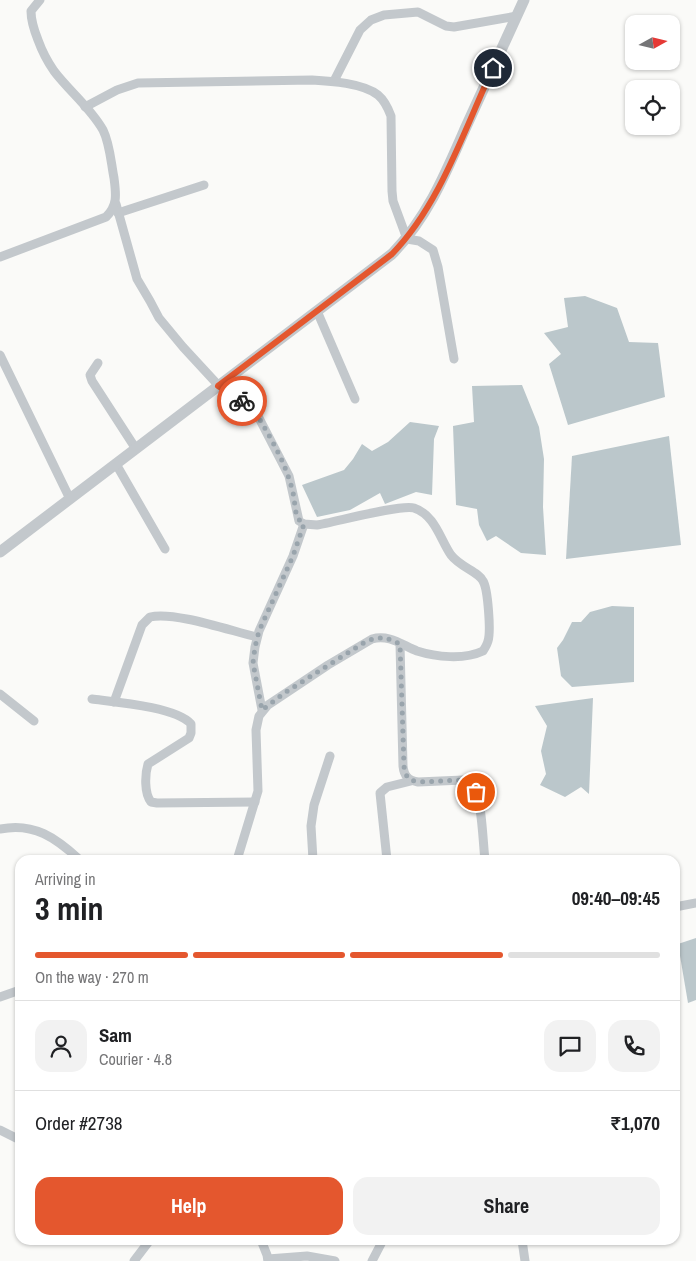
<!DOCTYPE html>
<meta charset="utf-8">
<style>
body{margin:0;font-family:"Archivo Narrow",sans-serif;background:#f2f2f2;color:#202124;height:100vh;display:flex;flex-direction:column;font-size:19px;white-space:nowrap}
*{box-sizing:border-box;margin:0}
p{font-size:16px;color:#757577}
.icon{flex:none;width:28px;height:28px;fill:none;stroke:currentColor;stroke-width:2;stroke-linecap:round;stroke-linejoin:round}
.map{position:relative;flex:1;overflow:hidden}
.details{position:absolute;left:15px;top:855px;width:665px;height:390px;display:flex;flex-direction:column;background:#fff;border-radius:15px;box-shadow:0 1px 4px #0004}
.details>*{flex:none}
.needle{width:32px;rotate:82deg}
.buttons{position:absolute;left:625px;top:15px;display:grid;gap:10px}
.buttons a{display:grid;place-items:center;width:55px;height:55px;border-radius:10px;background:#fff;box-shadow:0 1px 4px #0004;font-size:25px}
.pin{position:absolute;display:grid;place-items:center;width:42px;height:42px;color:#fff;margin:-21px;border:2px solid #fff;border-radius:50%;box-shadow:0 1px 5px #0007}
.courier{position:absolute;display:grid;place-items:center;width:50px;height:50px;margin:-25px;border:4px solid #e4572e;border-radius:50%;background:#fff;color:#222;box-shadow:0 1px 6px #0007}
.headline em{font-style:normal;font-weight:700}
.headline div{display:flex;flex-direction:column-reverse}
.headline{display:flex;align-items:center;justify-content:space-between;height:85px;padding:0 20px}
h1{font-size:32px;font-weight:700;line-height:38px}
.bar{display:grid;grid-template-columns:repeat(4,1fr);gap:8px 5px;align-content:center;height:60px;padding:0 20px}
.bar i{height:6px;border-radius:4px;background:#e0e0e0}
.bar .current{background:#e4572e}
.bar p{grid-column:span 4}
.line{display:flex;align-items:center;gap:12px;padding:0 20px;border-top:1px solid #e0e0e0}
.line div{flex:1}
.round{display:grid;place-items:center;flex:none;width:52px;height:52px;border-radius:15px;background:#f2f2f2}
.button{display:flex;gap:10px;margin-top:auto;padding:10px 20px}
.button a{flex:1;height:58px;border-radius:15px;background:#e4572e;color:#fff;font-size:20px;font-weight:700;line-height:58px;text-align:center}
.button a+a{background:#f2f2f2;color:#202124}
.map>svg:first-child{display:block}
.water{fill:#bbc7cb}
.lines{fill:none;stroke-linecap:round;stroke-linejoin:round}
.minor{stroke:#c3c8cc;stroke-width:9}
.tertiary{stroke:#c3c8cc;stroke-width:11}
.done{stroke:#99a4ac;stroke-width:5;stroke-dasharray:0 9}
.route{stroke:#e4572e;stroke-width:6}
</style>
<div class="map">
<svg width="696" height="1261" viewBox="0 0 696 1261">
<rect width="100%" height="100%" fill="#fafaf8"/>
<g class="water">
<polygon points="585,296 617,308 629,342 658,343 665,397 568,425 549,364 561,354 544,333 568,327 564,298"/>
<polygon points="522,385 539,427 544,459 543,507 546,555 521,553 496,536 487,541 479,525 477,509 456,505 453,426 474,422 472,386"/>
<polygon points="410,422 439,426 434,439 432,495 416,492 385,504 380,493 350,510 317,517 302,485 344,470 353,459 362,444 372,451 388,442"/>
<polygon points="669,436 681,545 566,559 572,456"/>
<polygon points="612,606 634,607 634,682 572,687 561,676 557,648 563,640 572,622 581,622 590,612"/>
<polygon points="593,698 589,794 581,787 565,797 540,785 546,774 541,751 547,726 535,706"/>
<polygon points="696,938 696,1000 688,1003 678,944"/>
</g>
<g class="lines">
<g class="minor">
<polyline points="334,81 360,30 371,20 384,15 418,12 446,26 454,27 517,16"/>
<path d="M85,107L117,90L138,83L312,80C330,81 363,83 378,95C384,100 388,108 391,116L392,191L393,201L407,239L419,241L433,250L438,267L454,359"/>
<path d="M116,204L137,279L150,301L159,318L183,347L219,386L249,406L259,418L289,476L299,521L304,524L317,525C335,522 401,504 414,508C435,515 440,539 451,555C460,567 479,572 483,581C488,589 491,632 488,641C487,645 485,648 483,651C464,660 436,657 417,651C402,645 389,634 372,639L328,665L268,705L259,716L256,730L258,791L237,860"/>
<polyline points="118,213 204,185"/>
<path d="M0,257L106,217C118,205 116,194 114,178C111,163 110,144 103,130C90,107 69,91 54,71C47,61 42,51 38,40C34,30 31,21 31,11L40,0"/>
<polyline points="317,311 355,399"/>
<polyline points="0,355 70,499"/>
<polyline points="98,363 90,375 92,381 136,449"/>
<polyline points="116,464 165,549"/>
<path d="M400,644L403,766C404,776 408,780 418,782L463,780C468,782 472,785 475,790C482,802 483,844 485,860"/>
<polyline points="0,694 34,721"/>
<path d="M92,699C115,702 176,707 191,724V733L189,738L148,764C145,774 144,793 151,802L157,803L255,802"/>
<path d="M114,702L142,625L150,617C174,611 231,631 257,637"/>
<polyline points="262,710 253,663 255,647 259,631 293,556 304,524"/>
<path d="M0,829C34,822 56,838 80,860"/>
<polyline points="313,860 311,826 314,805 330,756"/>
<polyline points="387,860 380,793 387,787 411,781"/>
<polyline points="675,907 696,903"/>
<polyline points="0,997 20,990"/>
<polyline points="0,1130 20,1140"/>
<polyline points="261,1240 267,1255 268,1261"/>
<polyline points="522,1240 525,1261"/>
<polyline points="268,1259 307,1256 335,1261"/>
<polyline points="134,1261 150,1240"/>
<polyline points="372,1261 383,1240"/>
</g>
<path class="tertiary" d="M0,552L392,254C427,218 445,175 465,129C485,86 504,43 524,0"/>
</g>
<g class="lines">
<path class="done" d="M242,401L254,411L259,418C273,442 287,466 293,493C296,503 293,518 304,524L293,556L259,631L255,647L253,663L262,710L286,692L365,642C379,635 388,638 400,644L404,766C405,776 408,780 418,782L463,780L469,782L476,792"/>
<path class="route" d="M242,401L218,386L392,254C440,205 464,130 493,68"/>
</g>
</svg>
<div class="buttons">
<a><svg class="needle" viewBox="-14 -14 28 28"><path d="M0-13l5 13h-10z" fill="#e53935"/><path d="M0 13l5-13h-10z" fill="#757577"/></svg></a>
<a><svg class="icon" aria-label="locate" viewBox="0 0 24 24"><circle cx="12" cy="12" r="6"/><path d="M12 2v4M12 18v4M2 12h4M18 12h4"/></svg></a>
</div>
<div class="pin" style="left:476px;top:792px;background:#ea580c"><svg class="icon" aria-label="bag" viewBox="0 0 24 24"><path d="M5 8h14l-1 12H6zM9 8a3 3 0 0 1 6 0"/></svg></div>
<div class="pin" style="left:493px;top:68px;background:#1f2937"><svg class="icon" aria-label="home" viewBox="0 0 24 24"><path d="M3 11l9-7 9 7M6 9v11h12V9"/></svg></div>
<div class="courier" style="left:242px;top:401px"><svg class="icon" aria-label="bike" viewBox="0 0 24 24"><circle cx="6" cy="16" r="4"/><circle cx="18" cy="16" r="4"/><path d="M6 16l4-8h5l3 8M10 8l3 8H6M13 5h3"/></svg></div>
<section class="details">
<div class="headline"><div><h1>3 min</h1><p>Arriving in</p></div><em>09:40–09:45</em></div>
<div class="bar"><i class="current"></i><i class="current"></i><i class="current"></i><i></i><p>On the way · 270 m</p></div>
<div class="line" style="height:90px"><a class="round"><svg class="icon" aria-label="person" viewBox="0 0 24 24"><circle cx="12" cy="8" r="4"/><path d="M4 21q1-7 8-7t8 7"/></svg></a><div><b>Sam</b><p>Courier · 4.8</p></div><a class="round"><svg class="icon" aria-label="chat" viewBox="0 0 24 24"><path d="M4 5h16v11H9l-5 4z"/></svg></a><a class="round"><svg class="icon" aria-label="phone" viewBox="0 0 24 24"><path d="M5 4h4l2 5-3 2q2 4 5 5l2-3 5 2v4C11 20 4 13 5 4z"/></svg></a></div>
<div class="line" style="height:65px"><div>Order #2738</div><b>₹1,070</b></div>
<div class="button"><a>Help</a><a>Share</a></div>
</section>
</div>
